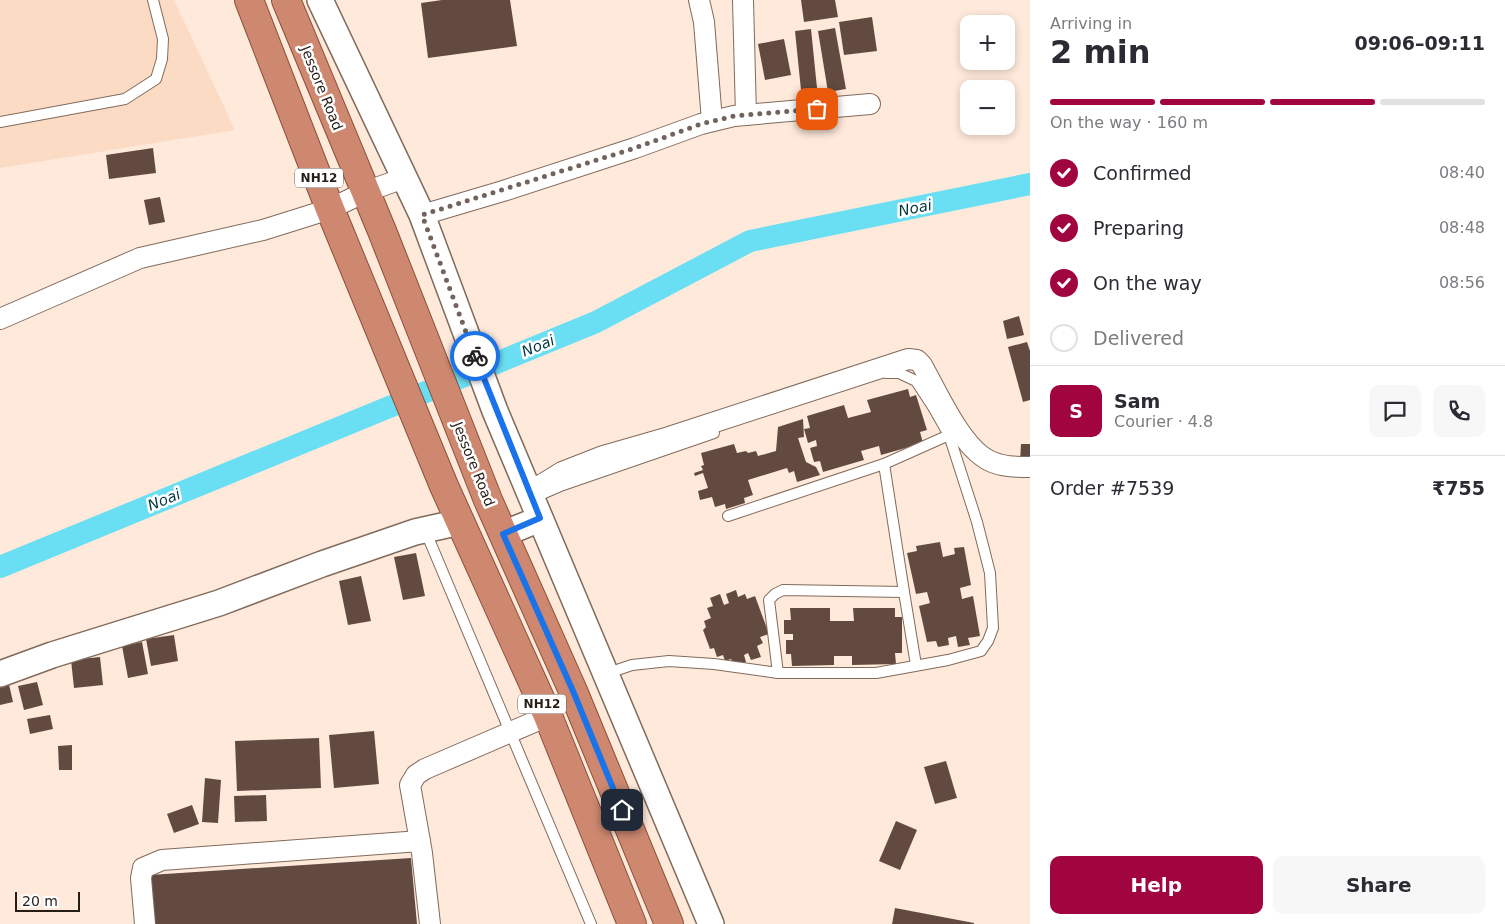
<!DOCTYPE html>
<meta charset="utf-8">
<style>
body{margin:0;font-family:"DejaVu Sans",sans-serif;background:#f7f7f7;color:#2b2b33;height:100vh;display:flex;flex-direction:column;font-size:19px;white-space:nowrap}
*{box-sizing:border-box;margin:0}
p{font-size:16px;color:#7c7c81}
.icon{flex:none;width:28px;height:28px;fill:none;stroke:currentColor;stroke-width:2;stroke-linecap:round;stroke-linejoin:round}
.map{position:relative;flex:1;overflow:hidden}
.sheet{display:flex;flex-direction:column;background:#fff;width:475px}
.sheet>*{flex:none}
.buttons{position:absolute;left:960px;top:15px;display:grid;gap:10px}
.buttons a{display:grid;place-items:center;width:55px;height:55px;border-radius:10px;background:#fff;box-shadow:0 2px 8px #0003;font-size:25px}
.scale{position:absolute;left:15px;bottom:12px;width:65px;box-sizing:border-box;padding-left:5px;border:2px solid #261d17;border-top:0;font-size:14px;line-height:18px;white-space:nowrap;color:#261d17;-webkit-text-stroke:4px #fff;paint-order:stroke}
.pin{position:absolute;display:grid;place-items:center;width:42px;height:42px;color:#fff;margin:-21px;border-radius:10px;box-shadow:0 2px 8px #0006}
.courier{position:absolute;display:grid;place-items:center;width:50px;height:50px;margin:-25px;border:4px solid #1a73e8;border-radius:50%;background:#fff;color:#222;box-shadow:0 1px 6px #0007}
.overview em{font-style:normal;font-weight:700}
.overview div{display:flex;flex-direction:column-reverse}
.overview{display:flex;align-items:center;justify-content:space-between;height:85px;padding:0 20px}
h1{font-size:32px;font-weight:700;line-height:38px}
.bar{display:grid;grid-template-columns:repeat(4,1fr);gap:8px 5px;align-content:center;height:60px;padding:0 20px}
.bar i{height:6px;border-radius:4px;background:#e1e1e2}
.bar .selected{background:#a10540}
.bar p{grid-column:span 4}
.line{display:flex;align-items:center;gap:12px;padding:0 20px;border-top:1px solid #e1e1e2}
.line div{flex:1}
.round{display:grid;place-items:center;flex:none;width:52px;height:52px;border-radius:10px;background:#f7f7f7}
ol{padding:0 20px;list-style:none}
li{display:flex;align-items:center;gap:15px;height:55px}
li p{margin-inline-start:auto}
li .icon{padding:5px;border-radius:50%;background:#a10540;color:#fff;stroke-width:4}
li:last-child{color:#7c7c81}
li i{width:28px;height:28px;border:2px solid #e1e1e2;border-radius:50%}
.primary-button{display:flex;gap:10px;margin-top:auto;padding:10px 20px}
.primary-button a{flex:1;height:58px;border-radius:10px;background:#a10540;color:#fff;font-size:20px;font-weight:700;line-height:58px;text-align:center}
.primary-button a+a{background:#f7f7f7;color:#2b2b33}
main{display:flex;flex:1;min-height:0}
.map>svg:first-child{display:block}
.built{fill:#fbdbc4}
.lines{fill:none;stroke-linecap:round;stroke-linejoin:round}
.canal{stroke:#6adff4;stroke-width:22}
.building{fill:#624a40}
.service-casing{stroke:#816b5b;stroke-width:12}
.minor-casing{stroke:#816b5b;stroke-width:22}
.tertiary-casing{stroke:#816b5b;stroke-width:28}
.trunk-casing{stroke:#8b5039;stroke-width:30}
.service{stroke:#fff;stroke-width:10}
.minor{stroke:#fff;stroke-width:20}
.tertiary{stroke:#fff;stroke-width:25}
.trunk{stroke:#ce8870;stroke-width:28}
.done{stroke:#72645c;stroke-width:5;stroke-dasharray:0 9}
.route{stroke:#1a73e8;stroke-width:6}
.labels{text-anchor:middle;stroke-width:5;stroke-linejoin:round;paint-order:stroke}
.shield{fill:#fff;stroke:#67615d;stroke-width:1}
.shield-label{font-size:12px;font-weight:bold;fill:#261d17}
.street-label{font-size:14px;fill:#261d17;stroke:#fff}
.water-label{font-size:15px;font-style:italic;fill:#003840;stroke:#fff}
</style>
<main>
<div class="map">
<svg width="1030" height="924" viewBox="0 0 1030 924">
<rect width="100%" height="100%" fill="#fee9db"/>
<polygon class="built" points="0,0 174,0 235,130 0,168"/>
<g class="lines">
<polyline class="canal" points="0,567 596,322 750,241 1030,184"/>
</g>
<g class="building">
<polygon points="442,0 510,0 517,46 428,58 421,3"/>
<polygon points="801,0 835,0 838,17 804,22"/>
<polygon points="872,17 877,51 844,55 839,22"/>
<polygon points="835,28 846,89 828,92 818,31"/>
<polygon points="811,29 817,88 801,90 795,31"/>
<polygon points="784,39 791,75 765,80 758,44"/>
<polygon points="153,148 156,173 109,179 106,155"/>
<polygon points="160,197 165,222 149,225 144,200"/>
<polygon points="1019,316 1024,335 1007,339 1003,321"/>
<polygon points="1027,342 1030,351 1030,400 1023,402 1008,347"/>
<polygon points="908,389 910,397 916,395 927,430 920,432 923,443 881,455 879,446 861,451 864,460 823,472 820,461 814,462 810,448 817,446 816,440 808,443 804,429 810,428 807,416 844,405 848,418 871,412 867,400"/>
<polygon points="803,419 804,437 798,438 806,462 816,467 820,475 797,482 794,471 789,473 787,468 748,480 753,495 744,498 745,503 726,509 725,504 715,507 712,497 700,500 698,491 708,488 703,473 695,476 694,473 703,470 701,466 704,465 701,453 734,444 737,453 746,451 748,453 756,451 758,456 776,451 778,427"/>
<polygon points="1021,444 1030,444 1030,463 1020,462"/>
<polygon points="940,542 943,557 955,554 954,548 964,547 971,585 960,588 962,599 973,596 980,636 968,638 970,645 958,647 956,636 948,638 949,645 938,647 936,641 927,642 919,606 930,603 927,592 916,594 907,553 917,551 916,546"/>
<polygon points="416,553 425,596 403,600 394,557"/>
<polygon points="361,576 371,621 348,625 339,581"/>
<polygon points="736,590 738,597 745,594 747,599 755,596 769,634 760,637 763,643 757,646 761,657 751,660 748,653 744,655 746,662 734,667 731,659 725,661 723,655 717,657 714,648 710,649 703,630 706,627 704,621 711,618 707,608 713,606 710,598 720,594 724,605 729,603 726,594"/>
<polygon points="790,608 830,608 830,621 854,621 853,608 895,608 895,617 902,617 902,653 895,653 896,664 852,665 852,656 834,656 834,665 792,666 791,654 786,654 786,640 793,640 793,634 784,634 784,620 791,620"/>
<polygon points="174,635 178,661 151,666 146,639"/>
<polygon points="142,642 148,674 128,678 122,646"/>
<polygon points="100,657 103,685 74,688 71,660"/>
<polygon points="8,680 13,702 0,705 0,682"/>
<polygon points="37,682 43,705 24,710 18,686"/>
<polygon points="50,715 53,729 30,734 27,719"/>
<polygon points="374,731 379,784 334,788 329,735"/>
<polygon points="319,738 321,788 237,791 235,741"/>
<polygon points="72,745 72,770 59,770 58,746"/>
<polygon points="946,761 957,798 935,804 924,767"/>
<polygon points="205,778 221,780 218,823 202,822"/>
<polygon points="266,795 267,821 235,822 234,796"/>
<polygon points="192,805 199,824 174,833 167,814"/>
<polygon points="896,821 917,830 900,870 879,861"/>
<polygon points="411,858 417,924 154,924 150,875"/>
<polygon points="895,908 974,923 974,924 892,924"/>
</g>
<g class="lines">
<defs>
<g id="service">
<polyline points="0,122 125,99 156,79 162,59 163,39 153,0"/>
<polyline points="884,464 949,435"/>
<polyline points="542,494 563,485 714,433"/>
<polyline points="728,516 884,464 904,592 783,590 775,594 769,600 778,673"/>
<polyline points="425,530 591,924"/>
<polyline points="904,592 916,665"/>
<polyline points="605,674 632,665 669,661 714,664 778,673 876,673 948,660 981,651 988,641 993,628 990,573 977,522 949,435 933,407 916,381 899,373 886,373"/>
</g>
<g id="minor">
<polyline points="699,0 704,22 712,121"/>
<polyline points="743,0 746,115"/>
<polyline points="422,215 503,191 635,148 701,124 734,116 870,104"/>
<polyline points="0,319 140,258 263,230 330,209 365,192 404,178"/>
<path d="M527,488L541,485L562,472L603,456L669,437L908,359L917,360L922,365C937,392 961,446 988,460C1001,467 1016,467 1030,467"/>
<polyline points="145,924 141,878 143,868 162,860 420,841"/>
<polyline points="430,924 422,853 410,785 416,775 425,769 548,716"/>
</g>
<g id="tertiary">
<polyline points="320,0 422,215 495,411 711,924"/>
<polyline points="503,534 540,519"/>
<polyline points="0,674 52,655 219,603 322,564 415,532 460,522"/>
</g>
<g id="trunk">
<polyline points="249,0 330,209 444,486 548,716 632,924"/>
<polyline points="286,0 382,231 488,500 573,691 669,924"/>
</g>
</defs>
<use href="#service" class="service-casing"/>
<use href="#minor" class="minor-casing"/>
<use href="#tertiary" class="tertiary-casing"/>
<use href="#trunk" class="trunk-casing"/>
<use href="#service" class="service"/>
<use href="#minor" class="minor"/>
<use href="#tertiary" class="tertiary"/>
<use href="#trunk" class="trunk"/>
</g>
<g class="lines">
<polyline class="done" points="475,356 422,215 635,148 701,124 734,116 817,109"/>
<polyline class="route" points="475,356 540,518 503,534 573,691 622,810"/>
</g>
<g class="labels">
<g class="shield">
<rect x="295" y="168.5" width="48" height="19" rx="4"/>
<rect x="518" y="694.5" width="48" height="19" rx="4"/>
</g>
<g class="shield-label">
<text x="319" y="182">NH12</text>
<text x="542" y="708">NH12</text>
</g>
<g class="street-label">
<text transform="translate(322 88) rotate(68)" y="5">Jessore Road</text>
<text transform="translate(474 464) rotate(68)" y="5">Jessore Road</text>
</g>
<g class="water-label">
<text transform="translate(915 208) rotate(-11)" y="5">Noai</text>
<text transform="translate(538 346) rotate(-22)" y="5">Noai</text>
<text transform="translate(164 500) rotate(-22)" y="5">Noai</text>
</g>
</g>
</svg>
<div class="buttons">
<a>+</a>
<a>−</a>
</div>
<div class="scale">20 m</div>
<div class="pin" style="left:817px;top:109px;background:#ea580c"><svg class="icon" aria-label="bag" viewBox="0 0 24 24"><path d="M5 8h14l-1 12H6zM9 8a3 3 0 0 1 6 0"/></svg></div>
<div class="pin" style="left:622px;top:810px;background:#1f2937"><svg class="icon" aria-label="home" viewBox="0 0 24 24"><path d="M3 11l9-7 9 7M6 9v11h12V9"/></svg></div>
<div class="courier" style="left:475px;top:356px"><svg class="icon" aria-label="bike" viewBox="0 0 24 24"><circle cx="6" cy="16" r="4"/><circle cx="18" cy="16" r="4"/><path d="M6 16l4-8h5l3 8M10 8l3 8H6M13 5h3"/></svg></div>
</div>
<section class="sheet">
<div class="overview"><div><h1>2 min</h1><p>Arriving in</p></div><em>09:06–09:11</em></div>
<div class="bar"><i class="selected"></i><i class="selected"></i><i class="selected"></i><i></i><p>On the way · 160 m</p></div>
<ol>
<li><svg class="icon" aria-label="check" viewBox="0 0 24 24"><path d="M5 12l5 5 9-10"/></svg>Confirmed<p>08:40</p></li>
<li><svg class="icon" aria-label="check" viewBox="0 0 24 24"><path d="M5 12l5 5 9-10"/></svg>Preparing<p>08:48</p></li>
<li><svg class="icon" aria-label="check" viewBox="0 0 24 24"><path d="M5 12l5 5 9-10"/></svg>On the way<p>08:56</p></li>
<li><i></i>Delivered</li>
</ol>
<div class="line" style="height:90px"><b class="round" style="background:#a10540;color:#fff">S</b><div><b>Sam</b><p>Courier · 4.8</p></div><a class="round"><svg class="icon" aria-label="chat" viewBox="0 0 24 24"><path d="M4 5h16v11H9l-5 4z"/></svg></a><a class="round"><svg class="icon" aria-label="phone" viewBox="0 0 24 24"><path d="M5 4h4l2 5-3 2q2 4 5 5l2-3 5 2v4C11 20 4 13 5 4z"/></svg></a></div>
<div class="line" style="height:65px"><div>Order #7539</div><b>₹755</b></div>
<div class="primary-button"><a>Help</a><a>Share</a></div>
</section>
</main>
